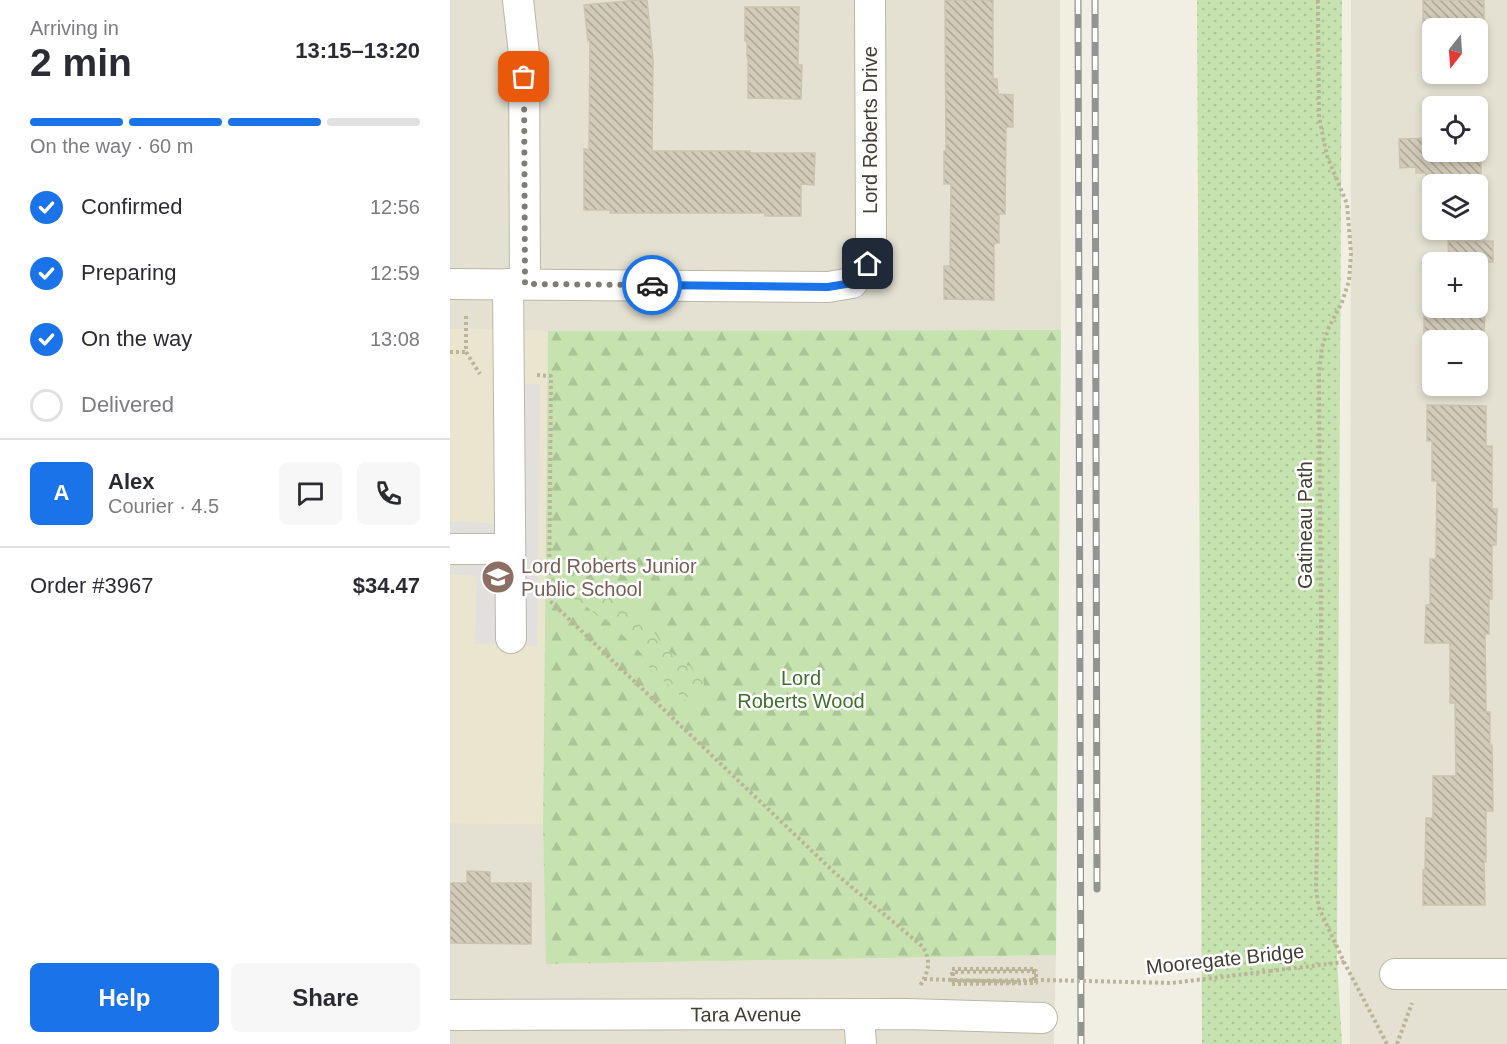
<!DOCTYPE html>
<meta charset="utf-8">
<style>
body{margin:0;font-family:Helvetica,sans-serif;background:#f7f7f7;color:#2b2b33;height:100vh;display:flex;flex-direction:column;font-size:22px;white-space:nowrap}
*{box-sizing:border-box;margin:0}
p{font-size:20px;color:#7c7c81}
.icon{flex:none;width:33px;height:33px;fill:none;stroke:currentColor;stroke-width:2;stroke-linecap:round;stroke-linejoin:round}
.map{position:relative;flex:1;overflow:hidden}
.details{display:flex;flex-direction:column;background:#fff;width:450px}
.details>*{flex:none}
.needle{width:39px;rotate:197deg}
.tools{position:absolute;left:972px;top:18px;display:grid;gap:12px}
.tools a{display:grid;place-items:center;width:66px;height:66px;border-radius:9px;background:#fff;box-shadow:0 3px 9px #0003;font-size:30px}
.pin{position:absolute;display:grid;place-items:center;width:51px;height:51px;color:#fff;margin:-26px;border-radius:12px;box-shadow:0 3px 9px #0006}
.courier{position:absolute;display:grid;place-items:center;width:60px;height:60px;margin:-30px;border:4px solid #1a73e8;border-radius:50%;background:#fff;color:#222;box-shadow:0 2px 8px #0007}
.headline em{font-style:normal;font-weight:700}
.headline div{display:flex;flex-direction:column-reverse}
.headline{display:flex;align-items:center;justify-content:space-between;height:102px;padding:0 30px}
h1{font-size:39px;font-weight:700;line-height:45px}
.bar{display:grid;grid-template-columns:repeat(4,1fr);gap:9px 6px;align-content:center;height:72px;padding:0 30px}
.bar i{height:8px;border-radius:4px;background:#e1e1e2}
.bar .on{background:#1a73e8}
.bar p{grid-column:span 4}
.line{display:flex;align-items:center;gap:15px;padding:0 30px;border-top:2px solid #e1e1e2}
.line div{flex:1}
.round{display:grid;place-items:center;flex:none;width:63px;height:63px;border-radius:9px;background:#f7f7f7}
ol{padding:0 30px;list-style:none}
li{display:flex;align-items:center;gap:18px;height:66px}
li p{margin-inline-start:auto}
li .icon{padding:6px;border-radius:50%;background:#1a73e8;color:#fff;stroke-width:4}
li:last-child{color:#7c7c81}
li i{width:33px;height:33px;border:3px solid #e1e1e2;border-radius:50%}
.button{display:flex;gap:12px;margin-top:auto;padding:12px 30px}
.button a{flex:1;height:69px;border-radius:9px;background:#1a73e8;color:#fff;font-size:24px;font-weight:700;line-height:69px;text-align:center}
.button a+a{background:#f7f7f7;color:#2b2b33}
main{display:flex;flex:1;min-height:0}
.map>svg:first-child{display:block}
.residential{fill:#e4e1d2;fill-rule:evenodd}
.education{fill:#e9e5ce}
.grass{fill:url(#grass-dots)}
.forest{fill:url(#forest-firs)}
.park{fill:url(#park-crowns)}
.parking{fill:#e2e0dc}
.building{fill:url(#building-back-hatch);stroke:#ccc3ae;stroke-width:1.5}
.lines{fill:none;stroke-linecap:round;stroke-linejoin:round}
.minor-casing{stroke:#bbb7a7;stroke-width:32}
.path{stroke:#bcb499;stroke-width:4;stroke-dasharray:3 3;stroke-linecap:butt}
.minor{stroke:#fff;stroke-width:30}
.rail-casing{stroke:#939393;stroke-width:7}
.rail{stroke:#fff;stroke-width:4.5;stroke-dasharray:14;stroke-linecap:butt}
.path-bridge{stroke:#bcb499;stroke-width:4;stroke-dasharray:3 3;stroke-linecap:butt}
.done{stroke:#7f7c72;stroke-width:6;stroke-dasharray:0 10.8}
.route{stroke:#1a73e8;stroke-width:8}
.labels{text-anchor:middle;stroke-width:5;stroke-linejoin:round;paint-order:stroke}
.street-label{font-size:20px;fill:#423e34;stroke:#fff}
.education-label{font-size:20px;fill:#785e54;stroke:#fff;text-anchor:start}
.park-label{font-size:20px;fill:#3e702c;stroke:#fff}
</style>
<main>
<section class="details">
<div class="headline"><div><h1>2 min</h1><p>Arriving in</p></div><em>13:15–13:20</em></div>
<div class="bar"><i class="on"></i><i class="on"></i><i class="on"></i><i></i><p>On the way · 60 m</p></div>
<ol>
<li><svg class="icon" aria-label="check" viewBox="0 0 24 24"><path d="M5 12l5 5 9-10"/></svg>Confirmed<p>12:56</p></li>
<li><svg class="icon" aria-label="check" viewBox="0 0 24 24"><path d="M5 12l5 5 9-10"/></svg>Preparing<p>12:59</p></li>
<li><svg class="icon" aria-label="check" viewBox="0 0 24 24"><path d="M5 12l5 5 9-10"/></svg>On the way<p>13:08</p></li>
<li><i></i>Delivered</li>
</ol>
<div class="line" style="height:108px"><b class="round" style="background:#1a73e8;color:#fff">A</b><div><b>Alex</b><p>Courier · 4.5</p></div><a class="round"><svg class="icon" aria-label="chat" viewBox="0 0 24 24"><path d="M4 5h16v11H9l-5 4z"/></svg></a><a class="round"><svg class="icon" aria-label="phone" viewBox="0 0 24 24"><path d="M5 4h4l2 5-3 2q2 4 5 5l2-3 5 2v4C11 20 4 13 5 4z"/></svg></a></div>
<div class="line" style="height:78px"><div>Order #3967</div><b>$34.47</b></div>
<div class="button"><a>Help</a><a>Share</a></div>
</section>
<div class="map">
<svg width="1057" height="1044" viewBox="0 0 1057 1044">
<defs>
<pattern id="grass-dots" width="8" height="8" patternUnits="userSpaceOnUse" patternTransform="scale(1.5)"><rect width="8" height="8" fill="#c6e3af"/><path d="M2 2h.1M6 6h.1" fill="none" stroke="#abc497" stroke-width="1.8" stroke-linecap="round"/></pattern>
<pattern id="forest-firs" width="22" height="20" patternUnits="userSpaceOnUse" patternTransform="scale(1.5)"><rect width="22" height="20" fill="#c6e3af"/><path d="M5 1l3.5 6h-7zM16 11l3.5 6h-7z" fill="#abc497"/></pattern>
<pattern id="park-crowns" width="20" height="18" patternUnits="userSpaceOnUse" patternTransform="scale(1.5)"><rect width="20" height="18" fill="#c6e3af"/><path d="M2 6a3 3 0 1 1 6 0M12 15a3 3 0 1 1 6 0" fill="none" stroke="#abc497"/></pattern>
<pattern id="building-back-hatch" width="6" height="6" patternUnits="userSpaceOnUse" patternTransform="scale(1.5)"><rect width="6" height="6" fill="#d2cbba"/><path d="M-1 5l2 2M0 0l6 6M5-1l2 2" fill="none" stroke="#aca698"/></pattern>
</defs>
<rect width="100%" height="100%" fill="#f1eee4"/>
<g class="residential">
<polygon points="0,0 610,0 611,330 98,331 0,329"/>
<path d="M901,0H1057V1044H900ZM982,28H1028V74H982ZM982,106H1028V152H982ZM982,184H1028V230H982ZM982,262H1028V308H982ZM982,340H1028V386H982Z"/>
<polygon points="0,823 93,824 97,964 606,955 604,1044 0,1044"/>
</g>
<polygon class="education" points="0,329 98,331 93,824 0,823"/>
<polygon class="grass" points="747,0 892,0 887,959 892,1044 752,1044"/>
<polygon class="forest" points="611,330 606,955 96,964 93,824 98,331"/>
<polygon class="park" points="110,555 118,556 130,577 143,581 162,591 185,608 199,624 215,649 226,656 232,664 240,666 245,674 253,677 254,685 250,693 253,698 250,702 239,704 219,685 211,679 201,670 188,650 157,620 146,615 137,607 118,595 110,586 104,579 102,570 104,561"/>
<polygon class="parking" points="90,384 87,646 25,644 27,576 0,574 0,521 50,524 54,385"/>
<g class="building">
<polygon points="188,0 197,0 203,60 202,151 300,151 299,153 365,153 364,185 351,184 351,216 315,216 315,213 160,213 160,210 134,210 134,149 139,150 140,40 138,41 134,5"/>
<polygon points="495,0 543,0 543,79 547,79 548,94 563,95 563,127 556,127 555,214 549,214 549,243 544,243 544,300 494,299 494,266 500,266 501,184 494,184 494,151 496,151"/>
<polygon points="973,0 1034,0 1034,28 973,29"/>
<polygon points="295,7 349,7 348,65 352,65 351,99 298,98 298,57 297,57 297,41 295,41"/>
<polygon points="982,138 982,152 1031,152 1031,181 976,182 976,173 966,173 966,167 950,168 949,139"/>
<polygon points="998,241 1043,241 1043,262 999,262"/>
<polygon points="974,308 1035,308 1034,332 1031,332 1031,340 974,340"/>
<polygon points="977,405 1036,406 1036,446 1042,446 1042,509 1047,509 1046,545 1042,545 1042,599 1039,599 1039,634 1035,634 1036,712 1040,712 1040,745 1042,745 1043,811 1036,811 1036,862 1034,862 1035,905 973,905 973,870 975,870 976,818 983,818 983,776 1006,776 1005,703 1000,703 1000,643 975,643 976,605 980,605 980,559 986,559 987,481 982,481 982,441 977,441"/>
<polygon points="17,871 40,872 40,883 81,883 81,944 0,943 0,883 17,883"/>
</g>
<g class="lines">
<defs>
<g id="minor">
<polyline points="68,0 74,54 75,284"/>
<polyline points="0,284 378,287 402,283 418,264 421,242 420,0"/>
<polyline points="58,284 61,638"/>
<polyline points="0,549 60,549"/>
<polyline points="945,974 1057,974"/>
<path id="s1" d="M0,1015L457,1014L592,1018"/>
<polyline points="409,1015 411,1044"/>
</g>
</defs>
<use href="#minor" class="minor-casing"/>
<g class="path">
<polyline points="868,0 869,117 877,156 897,204 901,254 899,281 892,302 879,327 872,347 869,373 871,630 866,890 869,908 894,962 937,1044"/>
<polyline points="16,316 16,352 30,374"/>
<polyline points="0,352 16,352"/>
<path d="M87,375L101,376L99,600L385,873L473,947C482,963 478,971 470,986"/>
<polyline points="820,971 894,962"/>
<polyline points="474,979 568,982"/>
<polyline points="947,1044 962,1003"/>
</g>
<use href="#minor" class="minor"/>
<defs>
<g id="rail">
<polyline points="628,0 631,1044"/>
<polyline points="645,0 647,889"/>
</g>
</defs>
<use href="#rail" class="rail-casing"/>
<use href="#rail" class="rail"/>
<polyline class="path-bridge" points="568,982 584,982 584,969 502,969 502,984 586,983 586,971 503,972 503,981 591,980 722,983 820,971"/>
</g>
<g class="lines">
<polyline class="done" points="74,77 75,284 202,285"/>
<polyline class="route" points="202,285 378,287 402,283 418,264"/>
</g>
<defs>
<symbol id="school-disc" viewBox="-11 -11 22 22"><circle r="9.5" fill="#8d6e63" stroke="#fff"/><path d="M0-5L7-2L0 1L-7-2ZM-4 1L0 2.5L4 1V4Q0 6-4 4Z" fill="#fff"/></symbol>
</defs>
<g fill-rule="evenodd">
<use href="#school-disc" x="29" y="558" width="38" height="38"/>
</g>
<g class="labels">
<g class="street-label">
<text transform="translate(420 130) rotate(-90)" y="7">Lord Roberts Drive</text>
<text transform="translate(855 525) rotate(-90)" y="7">Gatineau Path</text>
<text transform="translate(775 959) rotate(-6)" y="7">Mooregate Bridge</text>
<text dy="7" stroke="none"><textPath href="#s1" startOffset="296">Tara Avenue</textPath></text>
</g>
<g class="education-label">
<text x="71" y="573">Lord Roberts Junior<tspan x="71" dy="23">Public School</tspan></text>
</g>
<g class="park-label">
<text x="351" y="685">Lord<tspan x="351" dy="23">Roberts Wood</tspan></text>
</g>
</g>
</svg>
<div class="tools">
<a><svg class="needle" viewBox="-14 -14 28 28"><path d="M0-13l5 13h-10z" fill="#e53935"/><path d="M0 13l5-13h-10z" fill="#7c7c81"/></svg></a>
<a><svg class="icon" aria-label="locate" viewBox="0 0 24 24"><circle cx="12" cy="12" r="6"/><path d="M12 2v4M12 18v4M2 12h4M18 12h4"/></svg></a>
<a><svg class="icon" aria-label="layers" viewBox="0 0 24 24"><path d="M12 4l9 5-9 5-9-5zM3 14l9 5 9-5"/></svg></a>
<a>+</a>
<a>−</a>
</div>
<div class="pin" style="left:74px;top:77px;background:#ea580c"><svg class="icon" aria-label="bag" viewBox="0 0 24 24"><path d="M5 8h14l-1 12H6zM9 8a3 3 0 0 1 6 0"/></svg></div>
<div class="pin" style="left:418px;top:264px;background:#1f2937"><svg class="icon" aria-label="home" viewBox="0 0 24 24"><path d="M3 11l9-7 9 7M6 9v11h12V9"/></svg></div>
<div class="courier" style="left:202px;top:285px"><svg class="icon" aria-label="car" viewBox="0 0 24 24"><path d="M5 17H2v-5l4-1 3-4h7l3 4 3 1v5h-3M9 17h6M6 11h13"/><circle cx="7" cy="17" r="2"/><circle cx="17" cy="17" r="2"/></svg></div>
</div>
</main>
